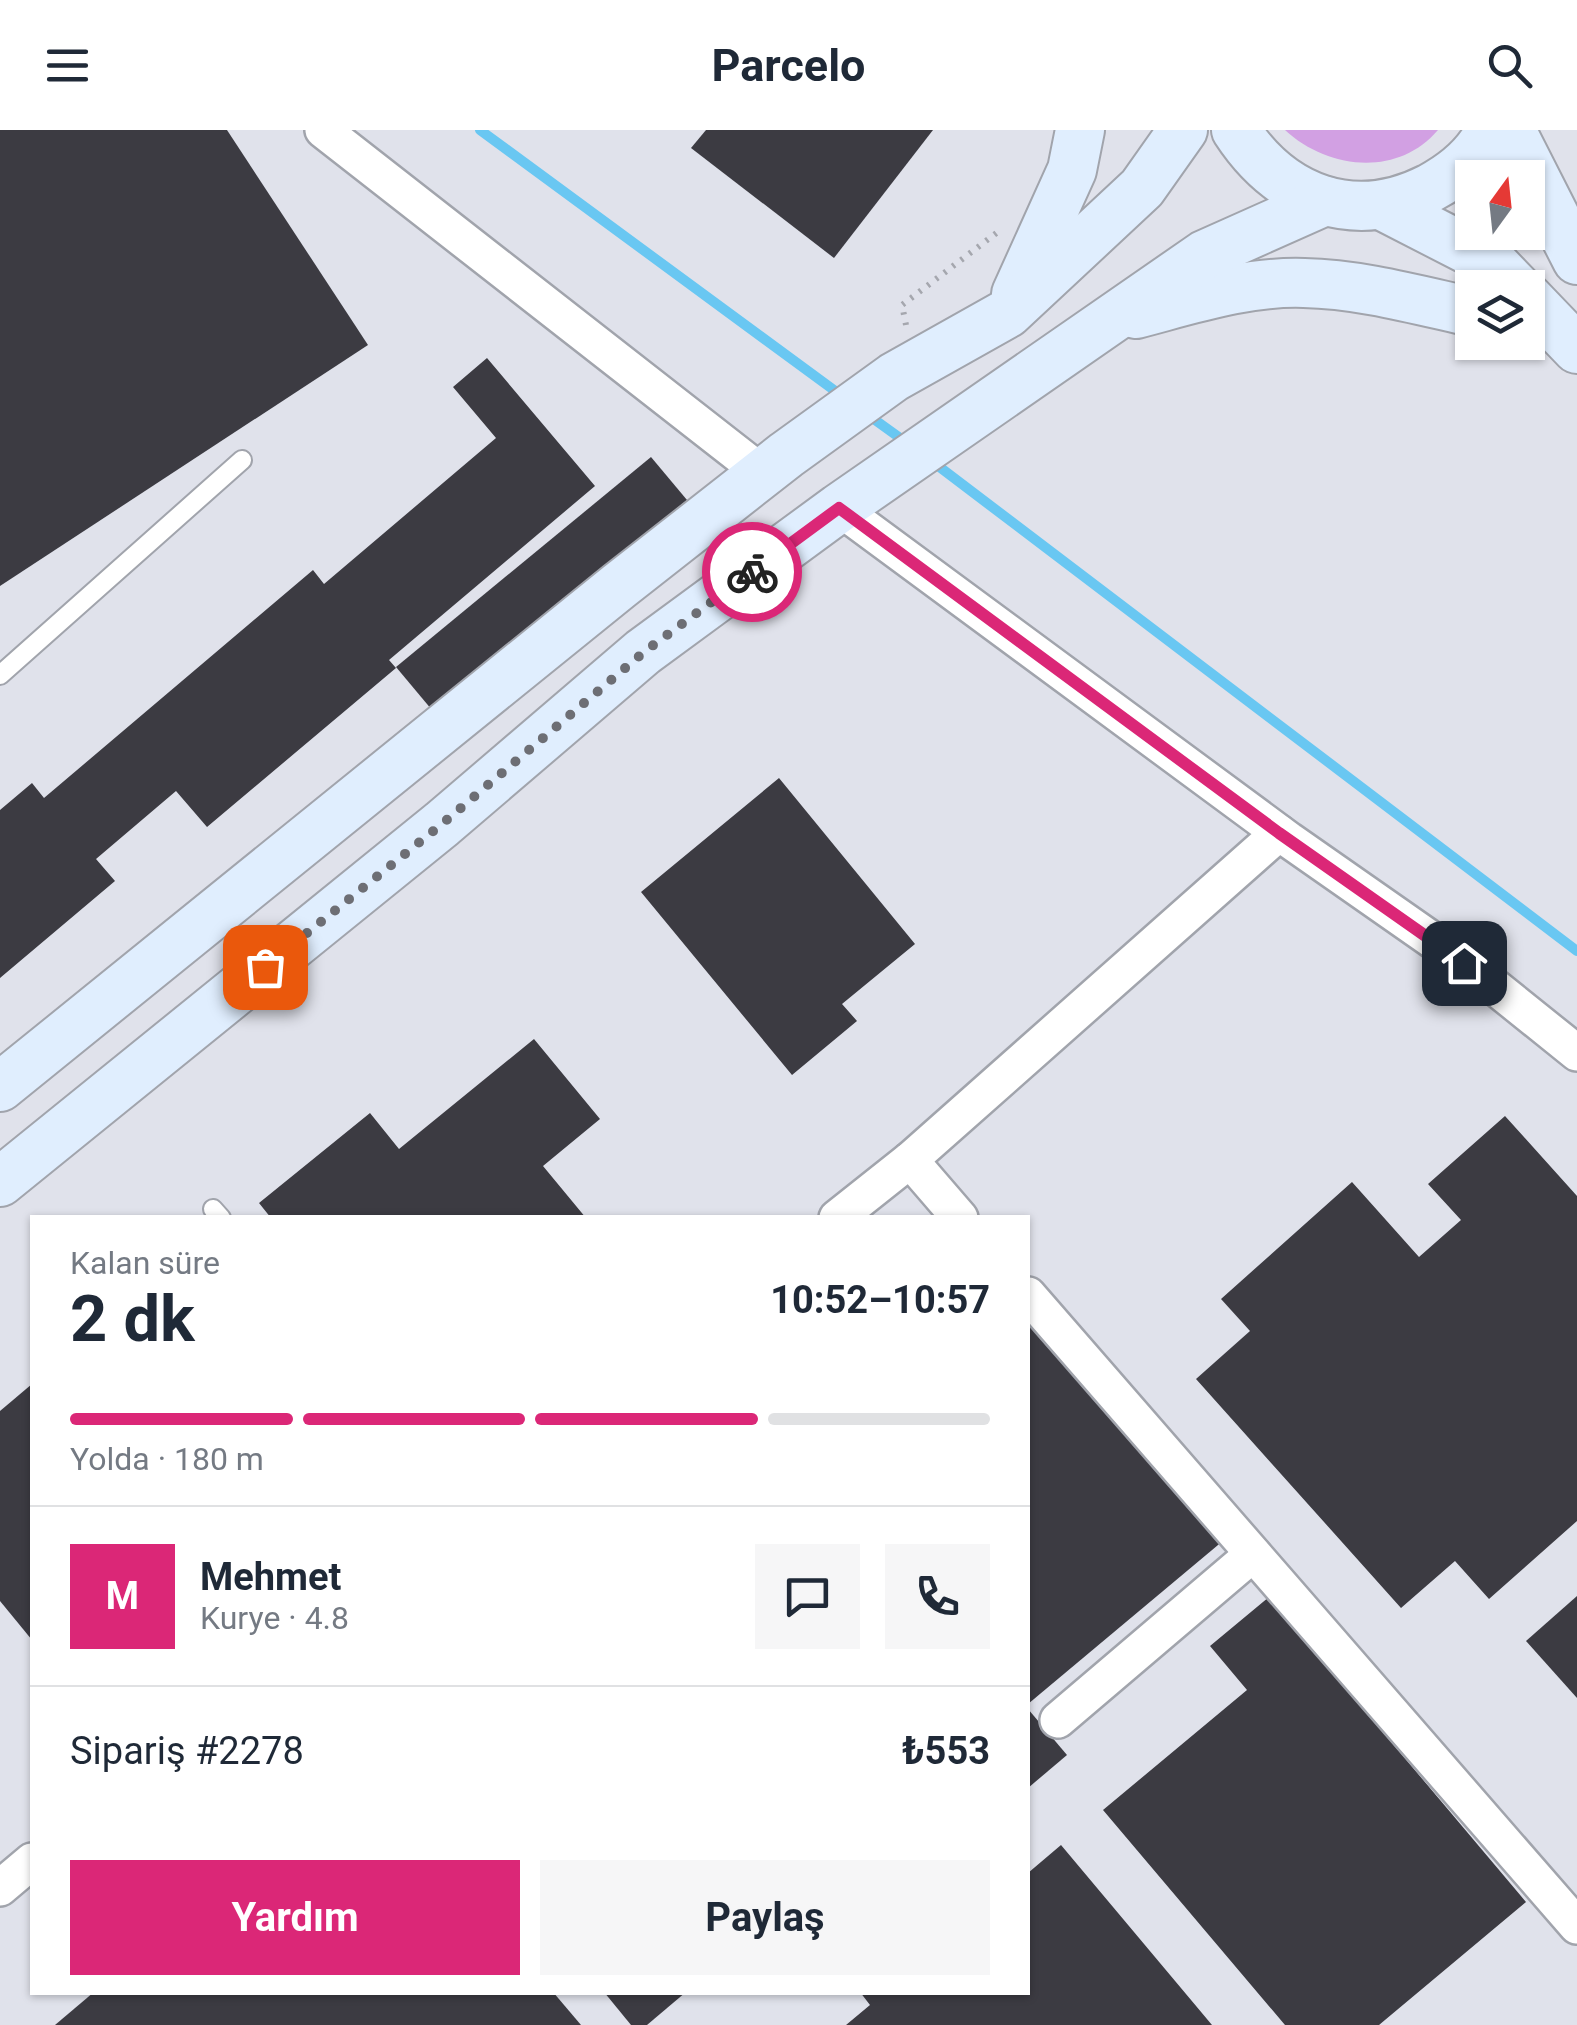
<!DOCTYPE html>
<html lang="tr">
<meta charset="utf-8">
<style>
body{margin:0;font-family:Roboto,sans-serif;background:#f6f6f7;color:#1f2937;height:100vh;display:flex;flex-direction:column;font-size:38px;white-space:nowrap}
*{box-sizing:border-box;margin:0}
p{font-size:32px;color:#747a83}
.icon{flex:none;width:55px;height:55px;fill:none;stroke:currentColor;stroke-width:2;stroke-linecap:round;stroke-linejoin:round}
.map{position:relative;flex:1;overflow:hidden}
.side{position:absolute;left:30px;top:1085px;width:1000px;height:780px;display:flex;flex-direction:column;background:#fff;border-radius:0px;box-shadow:0 2px 8px #0004}
.side>*{flex:none}
.needle{width:65px;rotate:15deg}
.controls{position:absolute;left:1455px;top:30px;display:grid;gap:20px}
.controls a{display:grid;place-items:center;width:90px;height:90px;border-radius:0px;background:#fff;box-shadow:0 2px 8px #0004;font-size:50px}
.pin{position:absolute;display:grid;place-items:center;width:85px;height:85px;color:#fff;margin:-42px;border-radius:20px;box-shadow:0 5px 15px #0006}
.courier{position:absolute;display:grid;place-items:center;width:100px;height:100px;margin:-50px;border:8px solid #db2777;border-radius:50%;background:#fff;color:#222;box-shadow:0 2px 12px #0007}
.headline em{font-style:normal;font-weight:700}
.headline div{display:flex;flex-direction:column-reverse}
.headline{display:flex;align-items:center;justify-content:space-between;height:170px;padding:0 40px}
h1{font-size:65px;font-weight:700;line-height:75px}
.bar{display:grid;grid-template-columns:repeat(4,1fr);gap:15px 10px;align-content:center;height:120px;padding:0 40px}
.bar i{height:12px;border-radius:8px;background:#e0e1e3}
.bar .selected{background:#db2777}
.bar p{grid-column:span 4}
.line{display:flex;align-items:center;gap:25px;padding:0 40px;border-top:2px solid #e0e1e3}
.line div{flex:1}
.round{display:grid;place-items:center;flex:none;width:105px;height:105px;border-radius:0px;background:#f6f6f7}
.action{display:flex;gap:20px;margin-top:auto;padding:20px 40px}
.action a{flex:1;height:115px;border-radius:0px;background:#db2777;color:#fff;font-size:40px;font-weight:700;line-height:115px;text-align:center}
.action a+a{background:#f6f6f7;color:#1f2937}
header{display:flex;justify-content:space-between;align-items:center;height:130px;padding:0 40px;background:#fff;font-size:45px;font-weight:700}
.map>svg:first-child{display:block}
.green{fill:#d2a0e3}
.lines{fill:none;stroke-linecap:round;stroke-linejoin:round}
.stream{stroke:#69c7f2;stroke-width:10}
.building{fill:#3c3b42}
.lane-casing{stroke:#a1a4ac;stroke-width:22}
.street-casing{stroke:#a1a4ac;stroke-width:40}
.secondary-casing{stroke:#a1a4ac;stroke-width:52}
.path{stroke:#a5a7ae;stroke-width:6;stroke-dasharray:2.5 8;stroke-linecap:butt}
.lane{stroke:#fff;stroke-width:18}
.street{stroke:#fff;stroke-width:35}
.secondary{stroke:#e0eefe;stroke-width:48}
.done{stroke:#6d6e74;stroke-width:10;stroke-dasharray:0 18}
.route{stroke:#db2777;stroke-width:12}
</style>
<header><svg class="icon" aria-label="menu" viewBox="0 0 24 24"><path d="M4 6h16M4 12h16M4 18h16"/></svg>Parcelo<svg class="icon" aria-label="search" viewBox="0 0 24 24"><circle cx="10" cy="10" r="6"/><path d="M15 15l6 6"/></svg></header>
<div class="map">
<svg width="1577" height="1895" viewBox="0 0 1577 1895">
<rect width="100%" height="100%" fill="#e0e2eb"/>
<path class="green" d="M1285,0H1438C1397,48 1327,39 1285,0Z"/>
<g class="lines">
<g class="stream">
<polyline points="480,0 842,266"/>
<polyline points="864,282 907,313"/>
<polyline points="929,329 1577,821"/>
</g>
</g>
<g class="building">
<polygon points="0,0 227,0 368,215 0,456"/>
<polygon points="706,0 933,0 834,128 691,18"/>
<polygon points="487,228 595,356 389,530 396,538 207,697 176,661 96,729 115,751 0,848 0,680 32,653 44,668 313,440 324,454 496,308 453,257"/>
<polygon points="651,327 687,370 432,580 396,537"/>
<polygon points="779,648 915,814 842,874 857,891 792,945 641,762"/>
<polygon points="534,909 600,989 543,1036 586,1088 271,1088 259,1073 370,983 399,1019"/>
<polygon points="1505,986 1577,1066 1577,1391 1489,1469 1455,1431 1401,1478 1196,1249 1250,1201 1221,1169 1352,1052 1419,1127 1461,1090 1428,1054"/>
<polygon points="1028,1177 1224,1410 1028,1574"/>
<polygon points="32,1254 32,1510 0,1471 0,1281"/>
<polygon points="1577,1466 1577,1568 1526,1511"/>
<polygon points="1269,1467 1526,1772 1379,1895 1285,1895 1103,1680 1247,1560 1210,1516"/>
<polygon points="1028,1579 1067,1625 1028,1658"/>
<polygon points="1061,1715 1212,1895 846,1895 870,1875 860,1862 1028,1862 1028,1743"/>
<polygon points="94,1862 553,1862 581,1895 55,1895"/>
<polygon points="604,1862 686,1862 647,1895 631,1895"/>
</g>
<g class="lines">
<defs>
<g id="lane">
<polyline points="0,545 242,330"/>
<polyline points="213,1079 221,1088"/>
</g>
<g id="street">
<polyline points="323,0 762,343"/>
<polyline points="839,378 1289,710 1465,833 1577,923"/>
<polyline points="910,1030 960,1088"/>
<polyline points="837,1088 910,1030 1279,703"/>
<polyline points="1028,1165 1577,1796"/>
<polyline points="1058,1590 1253,1424"/>
<polyline points="0,1758 32,1731"/>
</g>
<g id="secondary">
<path d="M1236,0C1281,69 1354,97 1430,58C1454,45 1478,26 1490,0"/>
<polyline points="1511,0 1577,130"/>
<polyline points="1381,75 1492,132 1517,158"/>
<polyline points="1016,164 1072,40 1080,0"/>
<polyline points="1528,168 1577,219"/>
<path d="M1136,184C1190,170 1247,151 1304,153C1360,154 1418,170 1472,182"/>
<polyline points="0,957 619,456 786,325 894,247 1008,183 1142,58 1183,0"/>
<polyline points="0,1052 442,694 643,522 839,378 1204,125 1325,71"/>
</g>
</defs>
<use href="#lane" class="lane-casing"/>
<use href="#street" class="street-casing"/>
<use href="#secondary" class="secondary-casing"/>
<polyline class="path" points="906,195 902,175 999,101"/>
<use href="#lane" class="lane"/>
<use href="#street" class="street"/>
<use href="#secondary" class="secondary"/>
</g>
<g class="lines">
<polyline class="done" points="265,837 442,694 644,522 752,442"/>
<polyline class="route" points="752,442 839,378 1279,703 1464,833"/>
</g>
</svg>
<div class="controls">
<a><svg class="needle" viewBox="-14 -14 28 28"><path d="M0-13l5 13h-10z" fill="#e53935"/><path d="M0 13l5-13h-10z" fill="#747a83"/></svg></a>
<a><svg class="icon" aria-label="layers" viewBox="0 0 24 24"><path d="M12 4l9 5-9 5-9-5zM3 14l9 5 9-5"/></svg></a>
</div>
<div class="pin" style="left:265px;top:837px;background:#ea580c"><svg class="icon" aria-label="bag" viewBox="0 0 24 24"><path d="M5 8h14l-1 12H6zM9 8a3 3 0 0 1 6 0"/></svg></div>
<div class="pin" style="left:1464px;top:833px;background:#1f2937"><svg class="icon" aria-label="home" viewBox="0 0 24 24"><path d="M3 11l9-7 9 7M6 9v11h12V9"/></svg></div>
<div class="courier" style="left:752px;top:442px"><svg class="icon" aria-label="bike" viewBox="0 0 24 24"><circle cx="6" cy="16" r="4"/><circle cx="18" cy="16" r="4"/><path d="M6 16l4-8h5l3 8M10 8l3 8H6M13 5h3"/></svg></div>
<section class="side">
<div class="headline"><div><h1>2 dk</h1><p>Kalan süre</p></div><em>10:52–10:57</em></div>
<div class="bar"><i class="selected"></i><i class="selected"></i><i class="selected"></i><i></i><p>Yolda · 180 m</p></div>
<div class="line" style="height:180px"><b class="round" style="background:#db2777;color:#fff">M</b><div><b>Mehmet</b><p>Kurye · 4.8</p></div><a class="round"><svg class="icon" aria-label="chat" viewBox="0 0 24 24"><path d="M4 5h16v11H9l-5 4z"/></svg></a><a class="round"><svg class="icon" aria-label="phone" viewBox="0 0 24 24"><path d="M5 4h4l2 5-3 2q2 4 5 5l2-3 5 2v4C11 20 4 13 5 4z"/></svg></a></div>
<div class="line" style="height:130px"><div>Sipariş #2278</div><b>₺553</b></div>
<div class="action"><a>Yardım</a><a>Paylaş</a></div>
</section>
</div>
